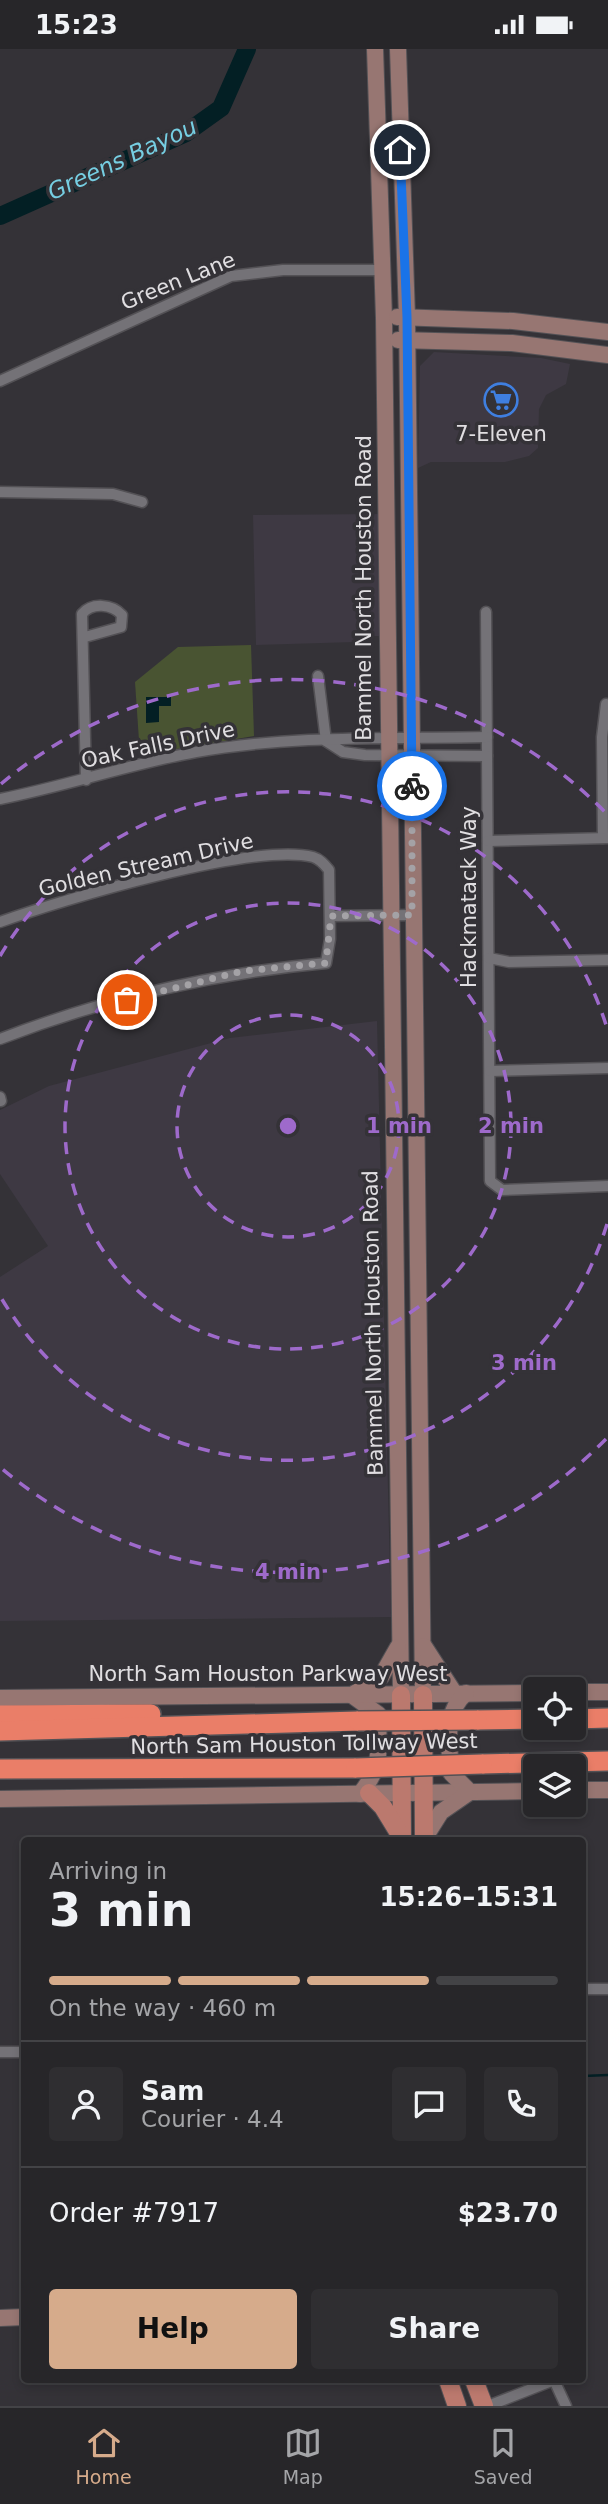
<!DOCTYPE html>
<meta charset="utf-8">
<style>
body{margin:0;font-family:"DejaVu Sans",sans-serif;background:#2f2e31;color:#f1f3f6;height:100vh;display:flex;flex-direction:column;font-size:26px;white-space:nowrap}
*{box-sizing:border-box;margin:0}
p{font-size:23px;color:#a4a5a8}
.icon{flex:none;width:38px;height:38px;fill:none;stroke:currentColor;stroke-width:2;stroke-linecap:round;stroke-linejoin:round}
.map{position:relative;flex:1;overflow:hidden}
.side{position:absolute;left:21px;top:1788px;width:565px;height:546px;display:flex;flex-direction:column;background:#272629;border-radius:7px;box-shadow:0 4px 10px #0003,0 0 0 2px #434346}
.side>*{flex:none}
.buttons{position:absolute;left:523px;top:1628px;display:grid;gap:14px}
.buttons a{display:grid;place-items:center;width:63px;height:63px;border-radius:7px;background:#272629;box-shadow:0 4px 10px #0003,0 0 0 2px #434346;font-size:35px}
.pin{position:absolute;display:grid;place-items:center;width:60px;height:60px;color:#fff;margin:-30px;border:4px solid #fff;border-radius:50%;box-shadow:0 2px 7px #0007}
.courier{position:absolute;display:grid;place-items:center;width:70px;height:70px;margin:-35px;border:5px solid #1a73e8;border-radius:50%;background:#fff;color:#222;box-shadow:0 2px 9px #0007}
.head em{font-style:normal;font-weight:600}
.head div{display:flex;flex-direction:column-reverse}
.head{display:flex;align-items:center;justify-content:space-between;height:119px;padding:0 28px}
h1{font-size:46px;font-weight:600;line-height:52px}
.bar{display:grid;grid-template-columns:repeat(4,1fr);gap:10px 7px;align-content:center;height:84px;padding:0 28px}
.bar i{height:9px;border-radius:5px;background:#434346}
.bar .current{background:#d6ab8b}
.bar p{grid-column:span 4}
.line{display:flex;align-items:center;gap:18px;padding:0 28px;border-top:2px solid #434346}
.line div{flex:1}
.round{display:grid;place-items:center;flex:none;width:74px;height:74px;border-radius:7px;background:#2f2e31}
.cta{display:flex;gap:14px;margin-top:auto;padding:14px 28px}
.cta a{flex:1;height:80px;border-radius:7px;background:#d6ab8b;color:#111;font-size:28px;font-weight:600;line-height:80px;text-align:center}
.cta a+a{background:#2f2e31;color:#f1f3f6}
.status{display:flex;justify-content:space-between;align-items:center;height:49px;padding:0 35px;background:#272629;direction:ltr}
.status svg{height:19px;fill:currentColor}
.dock{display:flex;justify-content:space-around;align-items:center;height:98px;border-top:2px solid #434346;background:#272629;font-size:19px;color:#a4a5a8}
.dock a{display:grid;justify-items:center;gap:4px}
.dock .current{color:#d6ab8b}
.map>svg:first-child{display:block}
.built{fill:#3e3943}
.green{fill:#495432}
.water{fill:#031f24}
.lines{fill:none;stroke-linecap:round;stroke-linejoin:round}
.stream{stroke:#031f24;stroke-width:2.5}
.river{stroke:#031f24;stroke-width:18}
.street-casing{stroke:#535155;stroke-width:13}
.secondary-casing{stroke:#535155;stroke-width:18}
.primary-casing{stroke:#535155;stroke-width:20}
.highway-casing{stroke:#535155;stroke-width:22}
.street{stroke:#747277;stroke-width:10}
.secondary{stroke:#977672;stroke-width:16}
.primary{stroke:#bb796e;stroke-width:18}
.highway{stroke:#ea7e68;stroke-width:19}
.highway-bridge-casing{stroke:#535155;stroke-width:22;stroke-linecap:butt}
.highway-bridge{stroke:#ea7e68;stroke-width:19}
.done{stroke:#a4a2a6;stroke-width:7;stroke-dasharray:0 12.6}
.route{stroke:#1a73e8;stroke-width:9}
.ring{fill:none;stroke:#9e6acb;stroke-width:3.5;stroke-dasharray:12 9}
.labels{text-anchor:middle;stroke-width:7;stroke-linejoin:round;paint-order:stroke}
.street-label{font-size:21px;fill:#e0dee1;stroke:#343237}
.poi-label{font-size:21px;fill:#e0dee1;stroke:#343237}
.water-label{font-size:23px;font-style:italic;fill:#76cee2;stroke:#343237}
.centre{fill:#9e6acb;stroke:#343237;stroke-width:3.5}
.ring-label{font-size:21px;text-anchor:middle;font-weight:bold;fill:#9e6acb;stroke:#343237;stroke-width:7;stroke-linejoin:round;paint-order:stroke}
</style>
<div class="status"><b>15:23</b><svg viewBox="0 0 49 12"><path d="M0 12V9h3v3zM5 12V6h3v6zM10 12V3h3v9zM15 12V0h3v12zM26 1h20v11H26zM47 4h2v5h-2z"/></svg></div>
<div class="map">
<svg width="608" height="2357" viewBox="0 0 608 2357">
<rect width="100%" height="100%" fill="#343237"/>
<g class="built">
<polygon points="434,303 541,309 570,315 566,335 546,346 539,360 538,399 529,407 505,413 431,413 418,419 420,317"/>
<polygon points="380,465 380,587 362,587 355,593 256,596 253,466"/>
<polygon points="377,972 391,1568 0,1572 0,1228 48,1197 0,1125 0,1061 49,1037 230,989"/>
</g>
<polygon class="green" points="251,596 254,687 140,706 135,633 178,598"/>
<polygon class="water" points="146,648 171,648 171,657 159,657 159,673 146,674"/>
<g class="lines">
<polyline class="stream" points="583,2027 608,2026"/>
<polyline class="river" points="0,167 186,84 221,59 247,0"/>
<defs>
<g id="street">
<polyline points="0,332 231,227 283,221 382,221"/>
<polyline points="0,443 113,445 142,453"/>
<polyline points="486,563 490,1132 502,1141 608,1137"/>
<path d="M85,588L121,578L122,566C112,555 92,553 82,565L86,731"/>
<polyline points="318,627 326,692"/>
<polyline points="326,692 343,703 365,706 487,707"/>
<path d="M0,750C66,737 130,715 196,703C291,686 391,690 487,688"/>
<polyline points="603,789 602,688 606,655"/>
<polyline points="488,792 608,789"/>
<polyline points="331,867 412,866"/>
<path d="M0,873C61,851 254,793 313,808C320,810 324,815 329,821L330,890L326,914C215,924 104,950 0,990"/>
<polyline points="489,909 509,913 608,911"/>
<polyline points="490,1022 608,1019"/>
<polyline points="0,1048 1,1052"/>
<polyline points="583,1940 608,1940"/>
<polyline points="0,2003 24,2003"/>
<polyline points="554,2331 566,2357"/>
<polyline points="488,2357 554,2331"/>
</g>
<g id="secondary">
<polyline points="375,0 384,269 401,1646"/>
<polyline points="398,0 407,268 423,1646"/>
<polyline points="397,268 513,272 608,283"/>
<polyline points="398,291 512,294 608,306"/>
<polyline points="424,1597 455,1645"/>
<polyline points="574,1643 608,1643"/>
<polyline points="355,1644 381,1628 398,1598"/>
<path d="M353,1647L378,1665C378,1701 384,1715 360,1745"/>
<polyline points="0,1649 536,1644"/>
<polyline points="574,1741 608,1741"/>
<polyline points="0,1750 536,1742"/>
<path d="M424,1790L441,1763L470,1743L451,1724C450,1695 442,1665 466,1644"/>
<polyline points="0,2269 24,2268"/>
</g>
<g id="primary">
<polyline points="401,1646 402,1792"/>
<polyline points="423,1646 424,1792"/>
<polyline points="369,1744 383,1758 402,1789"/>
<polyline points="448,2331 457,2357"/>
<polyline points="474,2331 484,2357"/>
</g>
<g id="highway">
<polyline points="0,1666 151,1665"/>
<polyline points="574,1670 608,1669"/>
<polyline points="477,1671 536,1670"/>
<polyline points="0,1682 358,1672"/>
<polyline points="482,1715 608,1712"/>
<polyline points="0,1720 356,1719"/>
</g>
</defs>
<use href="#street" class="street-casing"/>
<use href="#secondary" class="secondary-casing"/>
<use href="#primary" class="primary-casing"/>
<use href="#highway" class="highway-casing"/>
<use href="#street" class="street"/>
<use href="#secondary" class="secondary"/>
<use href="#primary" class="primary"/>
<use href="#highway" class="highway"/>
<defs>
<g id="highway-bridge">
<polyline points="358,1672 477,1671"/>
<polyline points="356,1719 482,1715"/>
</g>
</defs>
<use href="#highway-bridge" class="highway-bridge-casing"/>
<use href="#highway-bridge" class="highway-bridge"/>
</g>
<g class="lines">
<polyline class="done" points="127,951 243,922 326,914 331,867 412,866 412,737"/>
<polyline class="route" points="400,101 407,268 412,737"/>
</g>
<g class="ring">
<circle cx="288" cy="1077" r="111"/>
<circle cx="288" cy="1077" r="223"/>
<path d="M607 1175A334 334 0 0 1 0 1247M0 907A334 334 0 0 1 607 979"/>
<path d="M606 1390A446 446 0 0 1 1 1419M1 735A446 446 0 0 1 606 764"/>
</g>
<defs>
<symbol id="supermarket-ring" viewBox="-11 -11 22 22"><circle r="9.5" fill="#343237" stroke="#3f7fe0" stroke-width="1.5"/><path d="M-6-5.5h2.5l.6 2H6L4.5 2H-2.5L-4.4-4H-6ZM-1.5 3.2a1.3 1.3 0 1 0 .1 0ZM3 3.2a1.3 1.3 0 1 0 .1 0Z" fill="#3f7fe0"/></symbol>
</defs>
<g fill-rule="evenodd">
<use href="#supermarket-ring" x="482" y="332" width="38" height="38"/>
</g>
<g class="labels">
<g class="street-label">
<text transform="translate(178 232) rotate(-22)" y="7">Green Lane</text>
<text transform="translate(364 539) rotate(-90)" y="7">Bammel North Houston Road</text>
<text transform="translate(158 696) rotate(-12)" y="7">Oak Falls Drive</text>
<text transform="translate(146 816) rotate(-13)" y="7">Golden Stream Drive</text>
<text transform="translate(469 848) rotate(-90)" y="7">Hackmatack Way</text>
<text transform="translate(373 1274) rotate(-91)" y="7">Bammel North Houston Road</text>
<text x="268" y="1632">North Sam Houston Parkway West</text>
<text transform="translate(304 1695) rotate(-1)" y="7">North Sam Houston Tollway West</text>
</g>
<g class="poi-label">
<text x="501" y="392">7-Eleven</text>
</g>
<g class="water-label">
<text transform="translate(122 110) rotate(-25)" y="8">Greens Bayou</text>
</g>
</g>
<circle cx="288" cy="1077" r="10" class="centre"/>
<g class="ring-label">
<text x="399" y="1084">1 min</text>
<text x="511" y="1084">2 min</text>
<text x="524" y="1321">3 min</text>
<text x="288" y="1530">4 min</text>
</g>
</svg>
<div class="buttons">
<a><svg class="icon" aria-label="locate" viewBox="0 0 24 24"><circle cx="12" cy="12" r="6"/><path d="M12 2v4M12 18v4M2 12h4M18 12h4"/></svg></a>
<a><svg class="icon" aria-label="layers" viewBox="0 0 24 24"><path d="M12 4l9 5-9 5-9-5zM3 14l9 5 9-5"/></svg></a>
</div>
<div class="pin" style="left:127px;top:951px;background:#ea580c"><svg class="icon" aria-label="bag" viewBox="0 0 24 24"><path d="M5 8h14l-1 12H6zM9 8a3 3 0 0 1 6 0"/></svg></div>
<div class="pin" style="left:400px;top:101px;background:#1f2937"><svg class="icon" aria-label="home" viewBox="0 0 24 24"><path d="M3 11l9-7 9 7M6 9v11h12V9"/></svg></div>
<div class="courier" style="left:412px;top:737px"><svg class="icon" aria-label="bike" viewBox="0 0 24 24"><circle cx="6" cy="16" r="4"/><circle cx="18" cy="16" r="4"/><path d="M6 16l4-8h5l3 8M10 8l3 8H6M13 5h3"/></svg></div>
<section class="side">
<div class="head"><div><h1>3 min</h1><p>Arriving in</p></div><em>15:26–15:31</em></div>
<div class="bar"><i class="current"></i><i class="current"></i><i class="current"></i><i></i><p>On the way · 460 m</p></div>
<div class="line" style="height:126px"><a class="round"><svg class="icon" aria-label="person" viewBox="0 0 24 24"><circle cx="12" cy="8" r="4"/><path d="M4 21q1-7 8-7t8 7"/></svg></a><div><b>Sam</b><p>Courier · 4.4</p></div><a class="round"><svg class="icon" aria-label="chat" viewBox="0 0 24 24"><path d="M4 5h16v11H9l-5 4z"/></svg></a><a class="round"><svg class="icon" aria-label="phone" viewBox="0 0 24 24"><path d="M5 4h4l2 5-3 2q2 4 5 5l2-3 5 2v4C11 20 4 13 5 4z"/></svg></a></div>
<div class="line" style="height:91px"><div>Order #7917</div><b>$23.70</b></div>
<div class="cta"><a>Help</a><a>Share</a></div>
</section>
</div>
<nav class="dock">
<a class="current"><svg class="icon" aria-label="home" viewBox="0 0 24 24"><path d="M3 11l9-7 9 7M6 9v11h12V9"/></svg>Home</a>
<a><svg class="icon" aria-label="map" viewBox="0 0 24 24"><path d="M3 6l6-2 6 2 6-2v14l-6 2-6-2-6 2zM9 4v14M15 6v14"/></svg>Map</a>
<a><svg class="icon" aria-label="saved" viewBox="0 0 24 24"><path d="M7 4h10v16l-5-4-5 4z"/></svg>Saved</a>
</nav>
